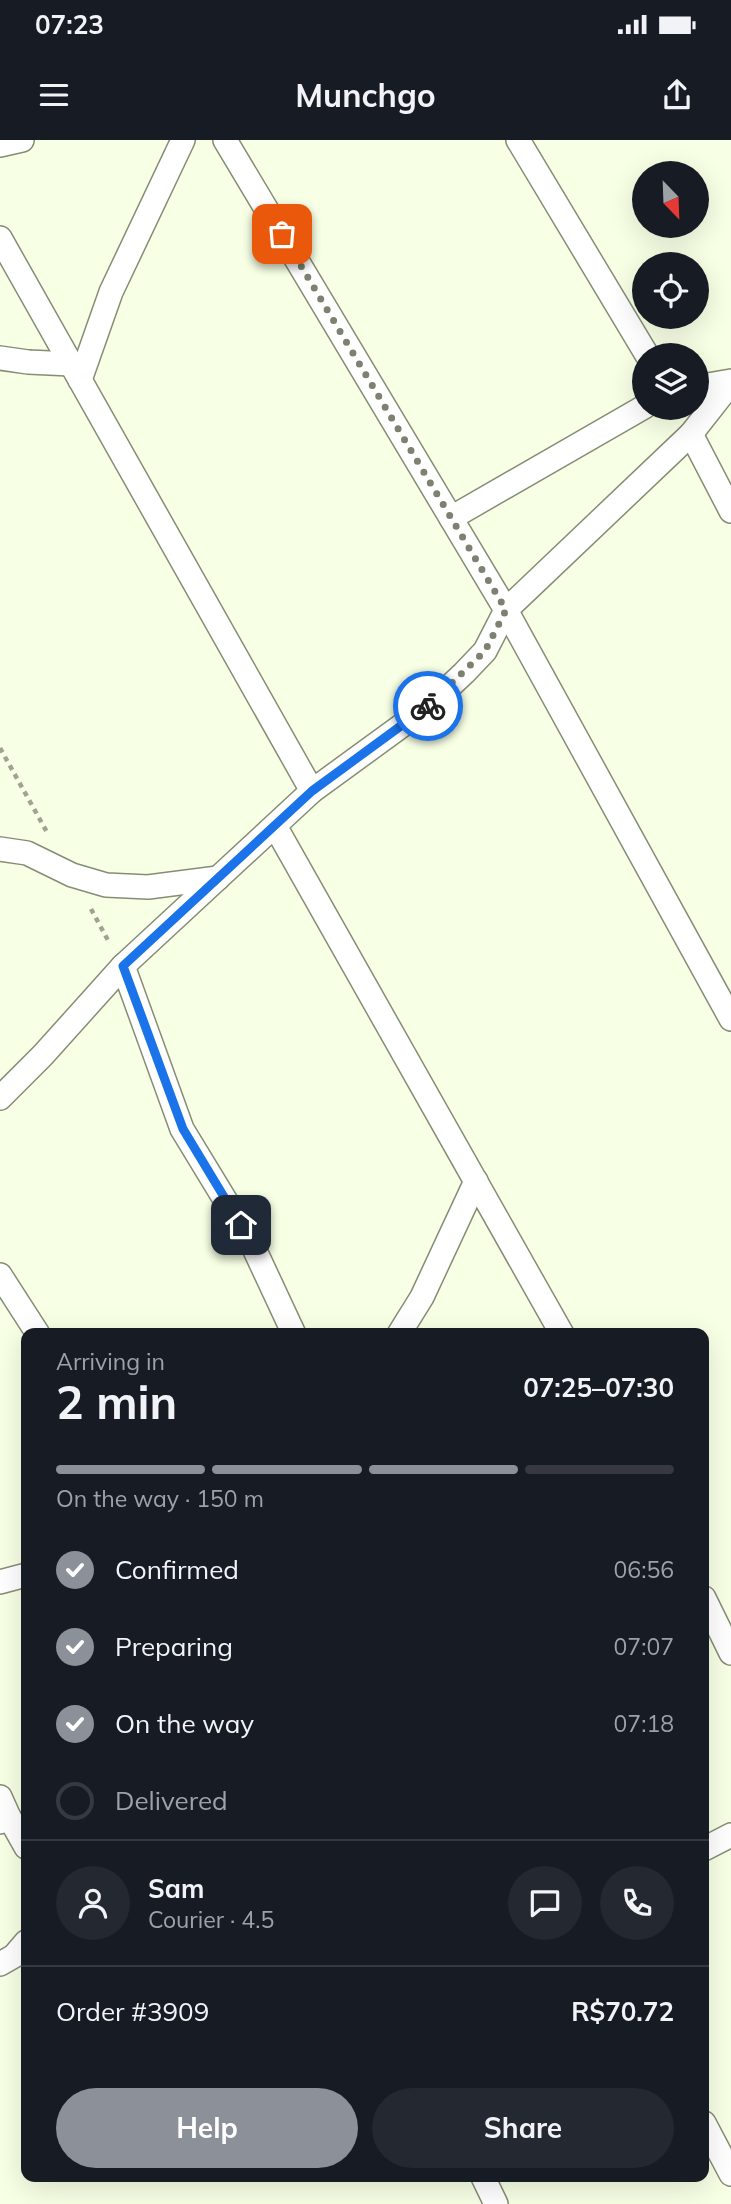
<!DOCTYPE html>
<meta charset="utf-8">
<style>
body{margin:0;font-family:Mulish,sans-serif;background:#242831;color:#f1f3f6;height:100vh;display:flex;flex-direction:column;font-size:26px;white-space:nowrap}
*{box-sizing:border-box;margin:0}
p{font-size:23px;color:#9ea1a6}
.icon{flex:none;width:38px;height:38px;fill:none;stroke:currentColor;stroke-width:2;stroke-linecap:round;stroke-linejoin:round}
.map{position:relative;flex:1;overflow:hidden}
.details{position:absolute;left:21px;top:1188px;width:688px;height:854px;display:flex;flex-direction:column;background:#171b24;border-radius:14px;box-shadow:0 7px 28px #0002}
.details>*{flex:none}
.needle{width:46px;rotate:157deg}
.fabs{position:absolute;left:632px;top:21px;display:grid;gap:14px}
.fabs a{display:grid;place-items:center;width:77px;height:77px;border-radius:50%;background:#171b24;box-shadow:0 7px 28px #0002;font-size:35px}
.pin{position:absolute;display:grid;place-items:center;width:60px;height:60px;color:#fff;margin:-30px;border-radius:14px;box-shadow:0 4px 10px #0006}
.courier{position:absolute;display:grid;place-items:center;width:70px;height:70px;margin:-35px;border:5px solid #1a73e8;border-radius:50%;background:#fff;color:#222;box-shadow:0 2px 9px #0007}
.overview em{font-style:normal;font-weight:700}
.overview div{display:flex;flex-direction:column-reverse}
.overview{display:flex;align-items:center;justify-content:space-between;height:119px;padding:0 35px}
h1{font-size:46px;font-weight:700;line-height:52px}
.bar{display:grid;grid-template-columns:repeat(4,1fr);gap:10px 7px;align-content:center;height:84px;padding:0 35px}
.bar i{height:9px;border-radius:5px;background:#363941}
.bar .current{background:#8c9099}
.bar p{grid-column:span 4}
.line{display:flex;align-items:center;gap:18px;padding:0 35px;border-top:2px solid #363941}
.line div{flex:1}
.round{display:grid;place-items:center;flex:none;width:74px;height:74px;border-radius:37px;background:#242831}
ol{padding:0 35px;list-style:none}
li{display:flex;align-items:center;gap:21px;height:77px}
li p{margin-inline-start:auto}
li .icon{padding:7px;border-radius:50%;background:#8c9099;color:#fff;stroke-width:4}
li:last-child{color:#9ea1a6}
li i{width:38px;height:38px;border:4px solid #363941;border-radius:50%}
.cta{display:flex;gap:14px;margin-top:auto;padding:14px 35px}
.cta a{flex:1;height:80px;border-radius:42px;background:#8c9099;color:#fff;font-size:28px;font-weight:700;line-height:80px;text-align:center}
.cta a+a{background:#242831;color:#f1f3f6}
.status{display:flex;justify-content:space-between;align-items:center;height:49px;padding:0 35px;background:#171b24;direction:ltr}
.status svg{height:19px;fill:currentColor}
header{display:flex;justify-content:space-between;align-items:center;height:91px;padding:0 35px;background:#171b24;font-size:32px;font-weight:700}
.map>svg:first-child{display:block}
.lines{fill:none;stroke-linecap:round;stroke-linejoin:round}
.minor-casing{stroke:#868d75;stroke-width:26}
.path{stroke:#9ea491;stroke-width:4.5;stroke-dasharray:5 5;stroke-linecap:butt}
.minor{stroke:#fff;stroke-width:23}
.done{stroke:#7c8171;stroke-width:7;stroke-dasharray:0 12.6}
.route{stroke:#1a73e8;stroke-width:9}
</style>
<div class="status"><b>07:23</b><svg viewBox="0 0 49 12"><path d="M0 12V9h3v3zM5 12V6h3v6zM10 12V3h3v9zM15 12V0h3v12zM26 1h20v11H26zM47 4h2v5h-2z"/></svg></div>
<header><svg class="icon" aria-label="menu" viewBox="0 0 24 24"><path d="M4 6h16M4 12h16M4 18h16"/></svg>Munchgo<svg class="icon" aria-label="share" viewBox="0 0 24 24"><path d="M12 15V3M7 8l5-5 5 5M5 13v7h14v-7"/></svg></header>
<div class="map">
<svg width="731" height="2064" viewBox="0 0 731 2064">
<rect width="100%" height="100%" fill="#f7ffe5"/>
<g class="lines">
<defs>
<g id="minor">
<polyline points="225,0 506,470 731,879"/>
<polyline points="518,0 647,215"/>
<polyline points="0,5 22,0"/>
<polyline points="0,98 312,651"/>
<polyline points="0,218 28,222 71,224"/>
<polyline points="80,240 111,152 183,0"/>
<polyline points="696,247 731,241"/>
<polyline points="691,294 731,371"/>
<polyline points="451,378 644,267"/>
<polyline points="275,686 562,1194"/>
<polyline points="0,709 27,713 72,735 106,745 148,747 218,738"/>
<polyline points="123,826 182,989 252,1104 294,1194"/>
<polyline points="0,958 43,915 123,826 312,651 430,565 464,533 485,511 506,470 691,294 731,243"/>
<polyline points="0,1135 38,1194"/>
<polyline points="399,1194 422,1157 476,1041"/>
<polyline points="0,1442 26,1435"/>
<polyline points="704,1458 731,1513"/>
<polyline points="0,1657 9,1677 0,1682"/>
<polyline points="9,1677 26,1707"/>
<polyline points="704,1709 731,1695"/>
<polyline points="0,1824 14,1816 26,1802"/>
<polyline points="704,1983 731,2034"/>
<polyline points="483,2037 496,2064"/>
</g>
</defs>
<use href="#minor" class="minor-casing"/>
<g class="path">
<polyline points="0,608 48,694"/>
<polyline points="91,769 110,804"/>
</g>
<use href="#minor" class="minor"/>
</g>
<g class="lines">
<polyline class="done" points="282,94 506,470 485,511 428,566"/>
<polyline class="route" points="241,1085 183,989 123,826 312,651 428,566"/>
</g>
</svg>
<div class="fabs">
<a><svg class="needle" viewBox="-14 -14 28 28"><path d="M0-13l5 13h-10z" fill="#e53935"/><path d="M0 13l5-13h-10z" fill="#9ea1a6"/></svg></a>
<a><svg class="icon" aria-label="locate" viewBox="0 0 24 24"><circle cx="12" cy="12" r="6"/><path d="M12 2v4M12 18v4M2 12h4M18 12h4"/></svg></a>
<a><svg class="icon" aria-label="layers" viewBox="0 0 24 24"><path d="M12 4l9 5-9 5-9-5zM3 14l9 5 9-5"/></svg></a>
</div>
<div class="pin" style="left:282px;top:94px;background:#ea580c"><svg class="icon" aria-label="bag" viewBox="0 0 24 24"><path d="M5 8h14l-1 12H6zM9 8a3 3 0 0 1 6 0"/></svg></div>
<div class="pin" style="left:241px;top:1085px;background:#1f2937"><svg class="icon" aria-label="home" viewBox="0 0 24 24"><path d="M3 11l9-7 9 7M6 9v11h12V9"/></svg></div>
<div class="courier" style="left:428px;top:566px"><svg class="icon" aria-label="bike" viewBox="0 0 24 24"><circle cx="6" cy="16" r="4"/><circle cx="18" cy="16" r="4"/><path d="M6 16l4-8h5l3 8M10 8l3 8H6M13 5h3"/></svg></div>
<section class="details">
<div class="overview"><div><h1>2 min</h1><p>Arriving in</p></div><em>07:25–07:30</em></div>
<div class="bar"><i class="current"></i><i class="current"></i><i class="current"></i><i></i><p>On the way · 150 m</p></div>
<ol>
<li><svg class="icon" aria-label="check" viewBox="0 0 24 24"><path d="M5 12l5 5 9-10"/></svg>Confirmed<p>06:56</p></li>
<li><svg class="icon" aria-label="check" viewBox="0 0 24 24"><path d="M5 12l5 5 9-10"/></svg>Preparing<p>07:07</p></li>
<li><svg class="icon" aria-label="check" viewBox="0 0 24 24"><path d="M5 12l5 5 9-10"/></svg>On the way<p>07:18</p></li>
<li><i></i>Delivered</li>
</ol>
<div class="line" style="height:126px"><a class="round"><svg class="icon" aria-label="person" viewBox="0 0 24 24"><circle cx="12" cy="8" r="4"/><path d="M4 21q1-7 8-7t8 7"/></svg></a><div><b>Sam</b><p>Courier · 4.5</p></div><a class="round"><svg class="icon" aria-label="chat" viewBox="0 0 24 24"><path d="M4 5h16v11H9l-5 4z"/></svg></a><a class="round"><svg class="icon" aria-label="phone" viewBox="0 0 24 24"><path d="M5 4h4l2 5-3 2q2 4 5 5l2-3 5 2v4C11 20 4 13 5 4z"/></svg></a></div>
<div class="line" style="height:91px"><div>Order #3909</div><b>R$70.72</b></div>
<div class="cta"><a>Help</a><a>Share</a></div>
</section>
</div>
